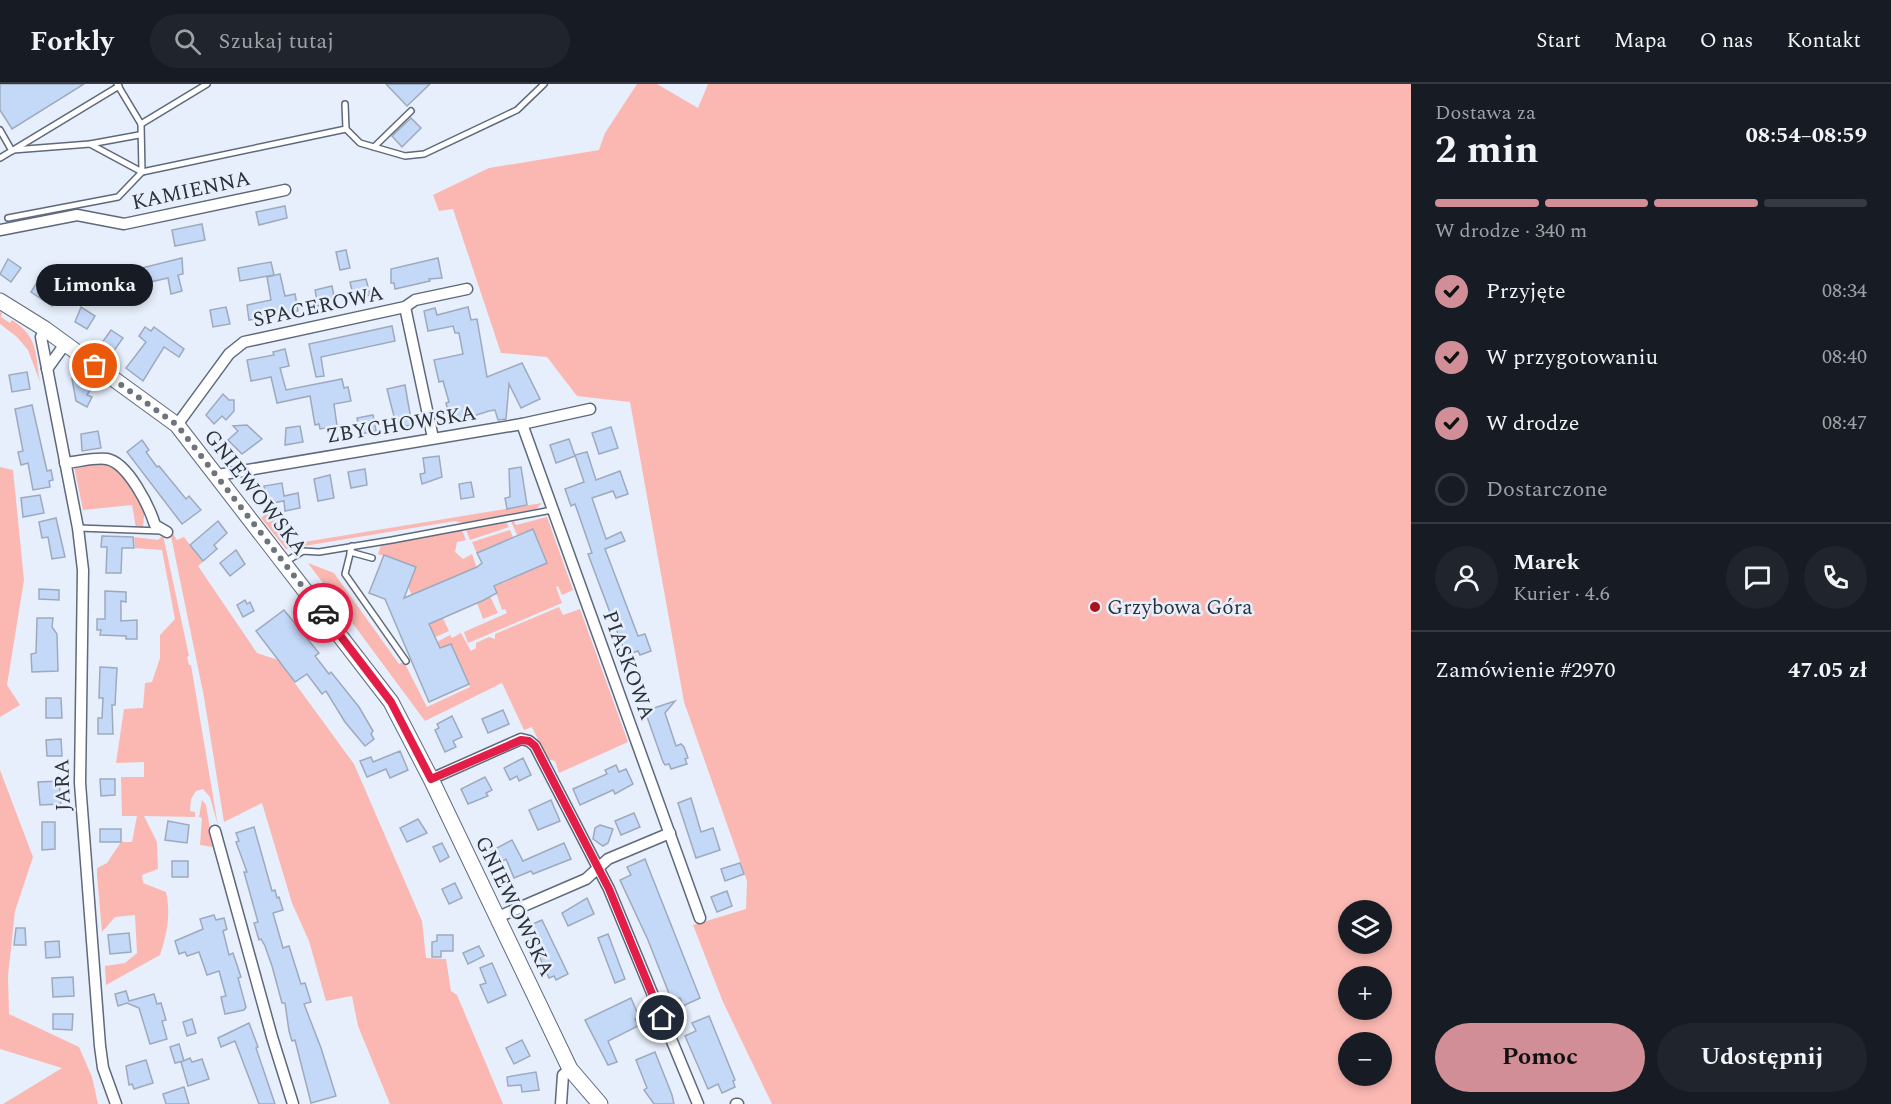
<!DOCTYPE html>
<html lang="pl">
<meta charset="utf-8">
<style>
body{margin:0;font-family:Spectral,serif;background:#20242c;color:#f1f3f6;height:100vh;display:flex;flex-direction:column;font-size:22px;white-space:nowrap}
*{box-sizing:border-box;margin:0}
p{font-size:20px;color:#9ea1a6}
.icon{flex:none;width:33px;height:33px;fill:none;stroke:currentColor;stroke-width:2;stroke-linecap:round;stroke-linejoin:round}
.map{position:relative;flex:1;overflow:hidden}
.sheet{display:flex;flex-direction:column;background:#171b24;width:480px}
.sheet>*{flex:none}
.buttons{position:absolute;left:1338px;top:816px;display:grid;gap:12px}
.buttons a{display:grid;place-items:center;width:54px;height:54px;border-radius:50%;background:#171b24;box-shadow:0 3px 9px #0003;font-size:30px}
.pin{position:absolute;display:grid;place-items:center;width:51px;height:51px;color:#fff;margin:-26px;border:3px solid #fff;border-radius:50%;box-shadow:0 2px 6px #0007}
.courier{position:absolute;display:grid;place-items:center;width:60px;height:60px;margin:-30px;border:4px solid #e11d48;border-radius:50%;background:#fff;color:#222;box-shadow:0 2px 8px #0007}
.bubble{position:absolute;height:42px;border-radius:21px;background:#171b24;box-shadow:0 3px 9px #0003;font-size:20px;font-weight:700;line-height:42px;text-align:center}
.head em{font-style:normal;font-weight:700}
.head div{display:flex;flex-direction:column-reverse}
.head{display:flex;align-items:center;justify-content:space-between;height:102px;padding:0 24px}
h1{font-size:39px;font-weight:700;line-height:45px}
.bar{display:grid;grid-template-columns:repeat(4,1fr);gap:9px 6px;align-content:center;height:72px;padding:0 24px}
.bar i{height:8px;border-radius:4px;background:#363941}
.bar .active{background:#d18e96}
.bar p{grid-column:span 4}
.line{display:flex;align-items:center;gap:15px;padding:0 24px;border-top:2px solid #363941}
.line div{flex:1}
.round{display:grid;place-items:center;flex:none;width:63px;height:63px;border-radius:32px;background:#20242c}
ol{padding:0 24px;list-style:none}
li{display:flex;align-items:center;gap:18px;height:66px}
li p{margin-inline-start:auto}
li .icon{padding:6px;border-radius:50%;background:#d18e96;color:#111;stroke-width:4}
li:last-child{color:#9ea1a6}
li i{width:33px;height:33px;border:3px solid #363941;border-radius:50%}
.cta{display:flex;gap:12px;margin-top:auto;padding:12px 24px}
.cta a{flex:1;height:69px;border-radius:36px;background:#d18e96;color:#111;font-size:24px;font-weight:700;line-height:69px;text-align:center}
.cta a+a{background:#20242c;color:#f1f3f6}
header{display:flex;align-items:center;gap:36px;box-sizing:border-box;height:84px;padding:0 30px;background:#171b24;border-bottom:2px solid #363941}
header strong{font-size:28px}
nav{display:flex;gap:33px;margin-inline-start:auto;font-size:21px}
.search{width:420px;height:54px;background:#20242c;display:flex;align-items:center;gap:15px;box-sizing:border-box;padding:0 21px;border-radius:33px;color:#9ea1a6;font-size:22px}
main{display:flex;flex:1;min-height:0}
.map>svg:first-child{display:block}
.green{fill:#fbb8b2;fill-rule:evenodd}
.building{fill:#c4d8f8;stroke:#9daabe;stroke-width:1.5}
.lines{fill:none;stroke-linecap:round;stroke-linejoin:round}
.lane-casing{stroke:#5e697c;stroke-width:8}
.street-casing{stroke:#5e697c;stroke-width:13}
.secondary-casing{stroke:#5e697c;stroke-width:17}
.lane{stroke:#fff;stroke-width:5}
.street{stroke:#fff;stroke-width:10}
.secondary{stroke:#fff;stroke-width:15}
.done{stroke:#6d747e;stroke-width:6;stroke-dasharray:0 10.8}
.route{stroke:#e11d48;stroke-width:8}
.poi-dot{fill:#a91320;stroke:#e7effc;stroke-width:2}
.labels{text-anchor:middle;stroke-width:5;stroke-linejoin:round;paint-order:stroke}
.street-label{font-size:21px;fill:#2c323a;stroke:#e7effc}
.poi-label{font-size:21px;fill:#2c323a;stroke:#e7effc;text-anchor:start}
</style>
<header>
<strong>Forkly</strong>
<div class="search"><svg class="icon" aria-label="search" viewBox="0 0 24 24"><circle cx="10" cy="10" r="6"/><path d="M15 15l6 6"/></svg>Szukaj tutaj</div>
<nav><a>Start</a><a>Mapa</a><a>O nas</a><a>Kontakt</a></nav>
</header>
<main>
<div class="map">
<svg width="1411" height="1020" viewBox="0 0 1411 1020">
<rect width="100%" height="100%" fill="#e7effc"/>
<g class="green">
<path d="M637,0H657L698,24L708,0H1411V1020H772L723,918L693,841L746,825L747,797L684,618L630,318L577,312L547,273L501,269L453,125L439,127L433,111L489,84L599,66L605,49ZM1348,826H1382V860H1348ZM1348,892H1382V926H1348ZM1348,958H1382V992H1348Z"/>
<path d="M0,228L2,229L1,233L10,239L12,236C39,253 35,270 40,298L28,266L17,253L0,240Z"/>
<polygon points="107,379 120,387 145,421 143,444 136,444 132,421 83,426 74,382"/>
<polygon points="0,383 13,386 24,496 7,601 20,621 0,633"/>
<polygon points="542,419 536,425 462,439 455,437 286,465 261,434 268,428 292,460"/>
<polygon points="547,433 573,506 562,511 558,502 556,503 562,519 468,559 464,548 507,529 505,525 502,526 494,503 547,479 533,445 517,451 511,437 514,437 516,441"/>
<polygon points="506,438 509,443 470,456 466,446"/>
<polygon points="462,446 466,456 457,458 455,468 463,475 472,470 477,484 412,511 408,503 416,483 378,470 381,461"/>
<polygon points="510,446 513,453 478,468 481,479 472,458"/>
<polygon points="173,450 177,456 184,453 203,478 198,482 257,569 278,576 354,680 422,837 426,874 446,875 451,907 457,911 503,1020 390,1020 358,942 352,912 326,917 309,857 292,819 262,719 224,738 204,613 171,452"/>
<path d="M163,451L189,572L187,573L189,581H191L218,742L210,713L203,705L196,707L191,715L190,727L195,728V733L144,732L157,758L158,785L142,791L143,799L166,808C171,830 167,850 160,871L106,901L105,882L125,879L137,869L135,831L115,833L102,848L97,791V784L107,779L121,758H132L137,732H122L121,693H144V678L116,679L124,625L143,624L145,599L152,598L160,574V551L175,535L162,466L135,464L134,453L158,456Z"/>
<polygon points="308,479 334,489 399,580 404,578 427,623 470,603 451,560 440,564 437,558 450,551 452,554 461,549 471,567 476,564 476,559 489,553 495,555 495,550 559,523 563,531 580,525 628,658 559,689 555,677 547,675 532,643 524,646 502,599 425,637"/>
<polygon points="490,512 498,529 483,535 477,519"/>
<polygon points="443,534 449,547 431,555 425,542"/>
<polygon points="0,686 33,773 15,827 8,892 9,930 79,963 92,993 98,1020 3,1020 62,984 0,965"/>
<polygon points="202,716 206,721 213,763 200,761 202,734 199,733"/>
</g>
<g class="building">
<polygon points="0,0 84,0 12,45 0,26"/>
<polygon points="386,0 430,0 407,22"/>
<polygon points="411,34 421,44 402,63 392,52"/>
<polygon points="285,122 287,134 259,141 256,128"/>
<polygon points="202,140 205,156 175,162 172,146"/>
<polygon points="346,166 350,184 340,186 336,168"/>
<polygon points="182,174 183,190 178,191 182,207 171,210 168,194 133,202 130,187"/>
<polygon points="438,174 442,194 429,195 430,197 395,205 394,199 391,199 391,185"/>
<polygon points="8,175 21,184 11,198 0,190"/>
<polygon points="271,178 274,191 240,197 238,184"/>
<polygon points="73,181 84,188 73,207 61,199"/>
<polygon points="280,190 285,212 295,210 298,227 249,236 247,221 271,216 267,193"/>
<polygon points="39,195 61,209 52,222 31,208"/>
<polygon points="366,195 370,211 354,215 350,198"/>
<polygon points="332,202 335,218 318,222 315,206"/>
<polygon points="81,223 95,232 87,245 75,238"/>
<polygon points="226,223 230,240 213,243 210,226"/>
<polygon points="468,223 471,236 477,235 487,293 522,279 540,315 521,324 509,300 506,335 498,336 495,326 489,327 451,339 446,319 449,318 443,297 439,298 434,276 463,270 459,249 455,249 453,242 428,247 424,227 435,224 437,231"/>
<polygon points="392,242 395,257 321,273 324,292 316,293 309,260"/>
<polygon points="145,243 151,247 154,243 184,265 179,273 164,263 143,297 126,284 146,258 139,252"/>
<polygon points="111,246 123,254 111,271 99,263"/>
<polygon points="285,265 289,282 280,284 286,306 342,295 344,304 348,303 351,317 334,320 337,342 320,345 319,340 315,341 310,312 277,319 271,293 251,297 247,276 274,271 273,268"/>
<polygon points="27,288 30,305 12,308 9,291"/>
<polygon points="72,295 91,305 87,311 92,313 87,323 76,317"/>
<polygon points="405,301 412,341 397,344 387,305"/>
<polygon points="223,310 229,316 234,316 234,327 226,336 222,332 214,340 206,331"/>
<polygon points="32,321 47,387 51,386 53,396 49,397 50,403 33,406 28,379 21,381 18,368 23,367 15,325"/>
<polygon points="373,331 376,347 360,350 357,334"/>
<polygon points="247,341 262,355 242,370 228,356 238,347 233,342"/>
<polygon points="300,342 303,358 285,361 286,344"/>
<polygon points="611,343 618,364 599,370 592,349"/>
<polygon points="98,347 101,364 82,367 81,350"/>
<polygon points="569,355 575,372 556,379 550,361"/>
<polygon points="142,356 149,366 146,368 157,383 159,382 186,415 189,412 201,426 182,440 127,368"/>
<polygon points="587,368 596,396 620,387 628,410 616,414 613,407 592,414 606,455 621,448 625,457 605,465 638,552 645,550 651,567 640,571 638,567 626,571 588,470 592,469 575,420 571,422 565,405 584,398 575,371"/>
<polygon points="439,372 442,393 422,400 420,390 425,389 423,374"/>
<polygon points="521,383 527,421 507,425 505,414 510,413 509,385"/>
<polygon points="365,385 367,401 351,404 348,388"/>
<polygon points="330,391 334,414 318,417 314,395"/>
<polygon points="471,398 474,413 461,415 459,400"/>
<polygon points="282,399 284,412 298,409 300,424 285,427 284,417 267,420 264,402"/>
<polygon points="40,411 44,429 23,433 21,414"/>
<polygon points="56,434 65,473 52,475 48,453 42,454 39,438"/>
<polygon points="218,437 227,449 214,461 217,465 203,477 190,461"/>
<polygon points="533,445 547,479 494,502 497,509 484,516 429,540 440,564 451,560 469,600 429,618 385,515 369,509 384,471 416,483 404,514 477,483 482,479 477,469"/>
<polygon points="102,452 133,453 134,464 122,464 121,489 106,489 107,463 101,463"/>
<polygon points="236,466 245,480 230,492 220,479"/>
<polygon points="39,505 59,506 59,516 39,515"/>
<polygon points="105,507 126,508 126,518 121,517 121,537 137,536 137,555 126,555 126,552 100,551 101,546 97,546 97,535 105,535"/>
<polygon points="245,516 247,520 250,518 254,527 243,533 237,521"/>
<polygon points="284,526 319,569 315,572 329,590 331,588 359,623 373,647 371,650 374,655 365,662 345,638 326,607 322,610 307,590 295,598 256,547"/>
<polygon points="37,534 53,534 52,543 57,550 58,587 32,588 31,570 36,569"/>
<polygon points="100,583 117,584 115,621 112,621 113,650 98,650 98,634 102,634 103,614 99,614"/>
<polygon points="46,614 61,614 62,634 46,634"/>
<polygon points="675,617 665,629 676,662 681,660 684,663 688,674 685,675 687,680 671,685 669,680 665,681 663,678 645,627"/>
<polygon points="503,626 509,640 488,649 482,635"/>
<polygon points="452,632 462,653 453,657 456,663 445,668 435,646 439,644 437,640"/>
<polygon points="61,655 62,672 47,672 46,656"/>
<polygon points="400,667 408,686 390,694 386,685 367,693 360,677 371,673 373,678"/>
<polygon points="523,674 531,691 519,697 517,692 510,696 504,684"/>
<polygon points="616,681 619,688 626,685 633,700 615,710 613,706 580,721 573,705 607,690 605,686"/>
<polygon points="485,693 492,706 486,709 488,712 468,720 461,705"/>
<polygon points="100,695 115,695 115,711 101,712"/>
<polygon points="59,697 61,720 40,721 38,698"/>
<polygon points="691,714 701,748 713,744 720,766 696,774 678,719"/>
<polygon points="551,716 560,737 538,746 529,726"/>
<polygon points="634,729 640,743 621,751 615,737"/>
<polygon points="418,735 427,749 407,758 400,744"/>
<polygon points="168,737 189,741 187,759 165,756"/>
<polygon points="42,738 55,738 55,765 42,766"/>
<polygon points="600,741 613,745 608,759 603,762 593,755 595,744"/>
<polygon points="254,743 272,807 275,806 277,814 279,813 283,826 273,829 283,864 289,862 301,900 305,899 311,918 304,920 321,964 336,1012 311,1019 295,956 292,957 289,947 285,919 282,919 272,882 265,862 261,855 259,856 254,839 258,838 244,788 247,788 236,758 239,757 236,749"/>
<rect x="100" y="745" width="21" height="13"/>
<polygon points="512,756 523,777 564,759 571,775 533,790 531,787 514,794 506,775 498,780 491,767"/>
<polygon points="442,759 449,773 440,778 433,763"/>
<polygon points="645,775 700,914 683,922 680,914 672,917 648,856 620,796 631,791 627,783"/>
<rect x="172" y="777" width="16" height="16"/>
<polygon points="740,779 744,790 725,797 721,785"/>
<polygon points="455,799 462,814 449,820 442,805"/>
<polygon points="727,807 732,822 717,828 711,813"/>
<polygon points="587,814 594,830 568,842 562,829"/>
<polygon points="214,831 216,836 224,834 227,845 223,847 229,871 233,869 241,893 238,894 246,923 244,926 225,930 221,913 226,912 219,887 207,891 199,868 187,872 185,868 179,870 175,857 203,845 200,835"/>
<polygon points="542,836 568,890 556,896 554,892 549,894 526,843"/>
<polygon points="16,844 25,844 26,861 14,861"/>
<polygon points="129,849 131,868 110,870 108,851"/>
<polygon points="608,850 625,895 615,899 598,854"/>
<polygon points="437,851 453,851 453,867 441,867 441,873 432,873 432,858 437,857"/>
<polygon points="59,857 60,873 46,874 45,858"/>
<polygon points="479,862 484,872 468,880 463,869"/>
<polygon points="492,879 506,911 488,919 480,901 486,899 480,884"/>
<polygon points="73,893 74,912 53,913 52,894"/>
<polygon points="126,907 129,917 154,910 157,920 161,919 166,936 162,937 167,955 150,960 139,924 127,919 118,922 115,910"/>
<polygon points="631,914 639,933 635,935 638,942 608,957 617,978 608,981 585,936"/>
<polygon points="53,930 73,930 72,946 53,945"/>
<polygon points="709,932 735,996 733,997 735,1003 722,1009 718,1000 708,1005 685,952 696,947 692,939"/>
<polygon points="192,935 196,949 187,952 183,938"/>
<polygon points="249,939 258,963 256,964 275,1020 259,1020 235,957 221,963 218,954"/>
<polygon points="522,956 530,972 514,980 506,964"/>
<polygon points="179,960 184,977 175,979 170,963"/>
<polygon points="655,968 672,1011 674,1020 654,1020 644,1006 647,1004 636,976"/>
<polygon points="190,974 192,978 202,975 209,995 188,1002 181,978"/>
<polygon points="146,976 153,999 134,1005 132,1000 129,1001 126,982"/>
<polygon points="536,988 539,1006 522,1008 521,1001 508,1002 507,993"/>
<polygon points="184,1003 189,1020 166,1020 163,1010"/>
</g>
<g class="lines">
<defs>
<g id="lane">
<polyline points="117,0 141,40 142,88"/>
<polyline points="141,40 207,0"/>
<polyline points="346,45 360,59 405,72 424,70 517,26 544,0"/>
<polyline points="0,46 12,67"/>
<polyline points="90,60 142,88"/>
<polyline points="374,63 411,27"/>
<polyline points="13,66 90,60 139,51"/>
<polyline points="0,74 119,2"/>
<polyline points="8,134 118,113 142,88 346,45 345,20"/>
<polyline points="78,444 161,447"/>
<polyline points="352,462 345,490 406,577"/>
<polyline points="350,468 372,474"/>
<polyline points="285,478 303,467 319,468 392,456 552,426"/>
</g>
<g id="street">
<polyline points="0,146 77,131 124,140 285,106"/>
<polyline points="405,223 433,354"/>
<polyline points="45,245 41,253 78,444 83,486 80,699 100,962 103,984 116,1020"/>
<polyline points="47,285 65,260"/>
<polyline points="522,340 700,834"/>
<polyline points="177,341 229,270 244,258 405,223 415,216 467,205"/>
<path d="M65,379C78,378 94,373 107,375C128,379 149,422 155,441L167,448"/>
<polyline points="218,391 522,340 590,325"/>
<polyline points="431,695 521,655 529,657 535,662 609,805 698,1020"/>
<polyline points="215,747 272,953 293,1020"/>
<polyline points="498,833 586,795 608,775 670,749"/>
<polyline points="561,1020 563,991 570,985"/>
<polyline points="736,1020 738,1020"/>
</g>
<polyline id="secondary" points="0,217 45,245 177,341 391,618 431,695 570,985 600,1020"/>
</defs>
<use href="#lane" class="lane-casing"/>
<use href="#street" class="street-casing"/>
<use href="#secondary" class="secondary-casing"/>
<use href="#lane" class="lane"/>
<use href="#street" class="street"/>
<use href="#secondary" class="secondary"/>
</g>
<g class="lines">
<polyline class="done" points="95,282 177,341 323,529"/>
<polyline class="route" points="323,529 391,618 431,695 521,656 529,657 535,662 609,805 662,934"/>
</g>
<circle class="poi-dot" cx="1095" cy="523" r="6"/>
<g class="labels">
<g class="street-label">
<text transform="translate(191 106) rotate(-12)" y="7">KAMIENNA</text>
<text transform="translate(318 222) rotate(-12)" y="7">SPACEROWA</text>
<text transform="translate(401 340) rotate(-9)" y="7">ZBYCHOWSKA</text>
<text transform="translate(256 408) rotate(52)" y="7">GNIEWOWSKA</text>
<text transform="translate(629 581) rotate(70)" y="7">PIASKOWA</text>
<text transform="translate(62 701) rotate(-92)" y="7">JARA</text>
<text transform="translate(515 822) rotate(64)" y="7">GNIEWOWSKA</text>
</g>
<g class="poi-label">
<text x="1107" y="530">Grzybowa Góra</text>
</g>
</g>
</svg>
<div class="buttons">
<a><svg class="icon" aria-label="layers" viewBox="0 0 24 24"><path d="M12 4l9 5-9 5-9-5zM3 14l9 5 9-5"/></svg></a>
<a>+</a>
<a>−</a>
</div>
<div class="pin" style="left:95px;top:282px;background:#ea580c"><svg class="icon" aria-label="bag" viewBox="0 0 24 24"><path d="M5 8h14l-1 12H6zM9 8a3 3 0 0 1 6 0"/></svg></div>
<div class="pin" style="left:662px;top:934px;background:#1f2937"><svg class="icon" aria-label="home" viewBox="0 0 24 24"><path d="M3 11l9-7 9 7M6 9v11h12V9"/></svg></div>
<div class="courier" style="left:323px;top:529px"><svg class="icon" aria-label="car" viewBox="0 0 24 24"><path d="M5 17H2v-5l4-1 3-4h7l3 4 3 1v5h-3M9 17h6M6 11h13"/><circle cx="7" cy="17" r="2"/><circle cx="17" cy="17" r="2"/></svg></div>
<div class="bubble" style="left:36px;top:180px;width:117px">Limonka</div>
</div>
<section class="sheet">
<div class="head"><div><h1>2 min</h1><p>Dostawa za</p></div><em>08:54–08:59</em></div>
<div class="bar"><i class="active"></i><i class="active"></i><i class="active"></i><i></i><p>W drodze · 340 m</p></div>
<ol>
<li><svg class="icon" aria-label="check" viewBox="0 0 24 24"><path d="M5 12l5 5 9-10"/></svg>Przyjęte<p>08:34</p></li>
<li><svg class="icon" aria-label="check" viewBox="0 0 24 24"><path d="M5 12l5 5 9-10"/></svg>W przygotowaniu<p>08:40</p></li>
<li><svg class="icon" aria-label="check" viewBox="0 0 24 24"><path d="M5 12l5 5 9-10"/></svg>W drodze<p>08:47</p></li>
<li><i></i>Dostarczone</li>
</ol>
<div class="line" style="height:108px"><a class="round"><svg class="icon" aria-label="person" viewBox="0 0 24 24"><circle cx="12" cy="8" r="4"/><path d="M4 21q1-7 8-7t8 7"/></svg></a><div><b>Marek</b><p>Kurier · 4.6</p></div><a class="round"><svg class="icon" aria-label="chat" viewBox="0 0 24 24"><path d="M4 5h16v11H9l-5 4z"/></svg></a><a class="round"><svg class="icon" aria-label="phone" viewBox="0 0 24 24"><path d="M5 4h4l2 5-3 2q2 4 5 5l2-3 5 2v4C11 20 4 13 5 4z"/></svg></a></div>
<div class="line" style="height:78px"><div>Zamówienie #2970</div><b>47.05 zł</b></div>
<div class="cta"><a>Pomoc</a><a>Udostępnij</a></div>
</section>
</main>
